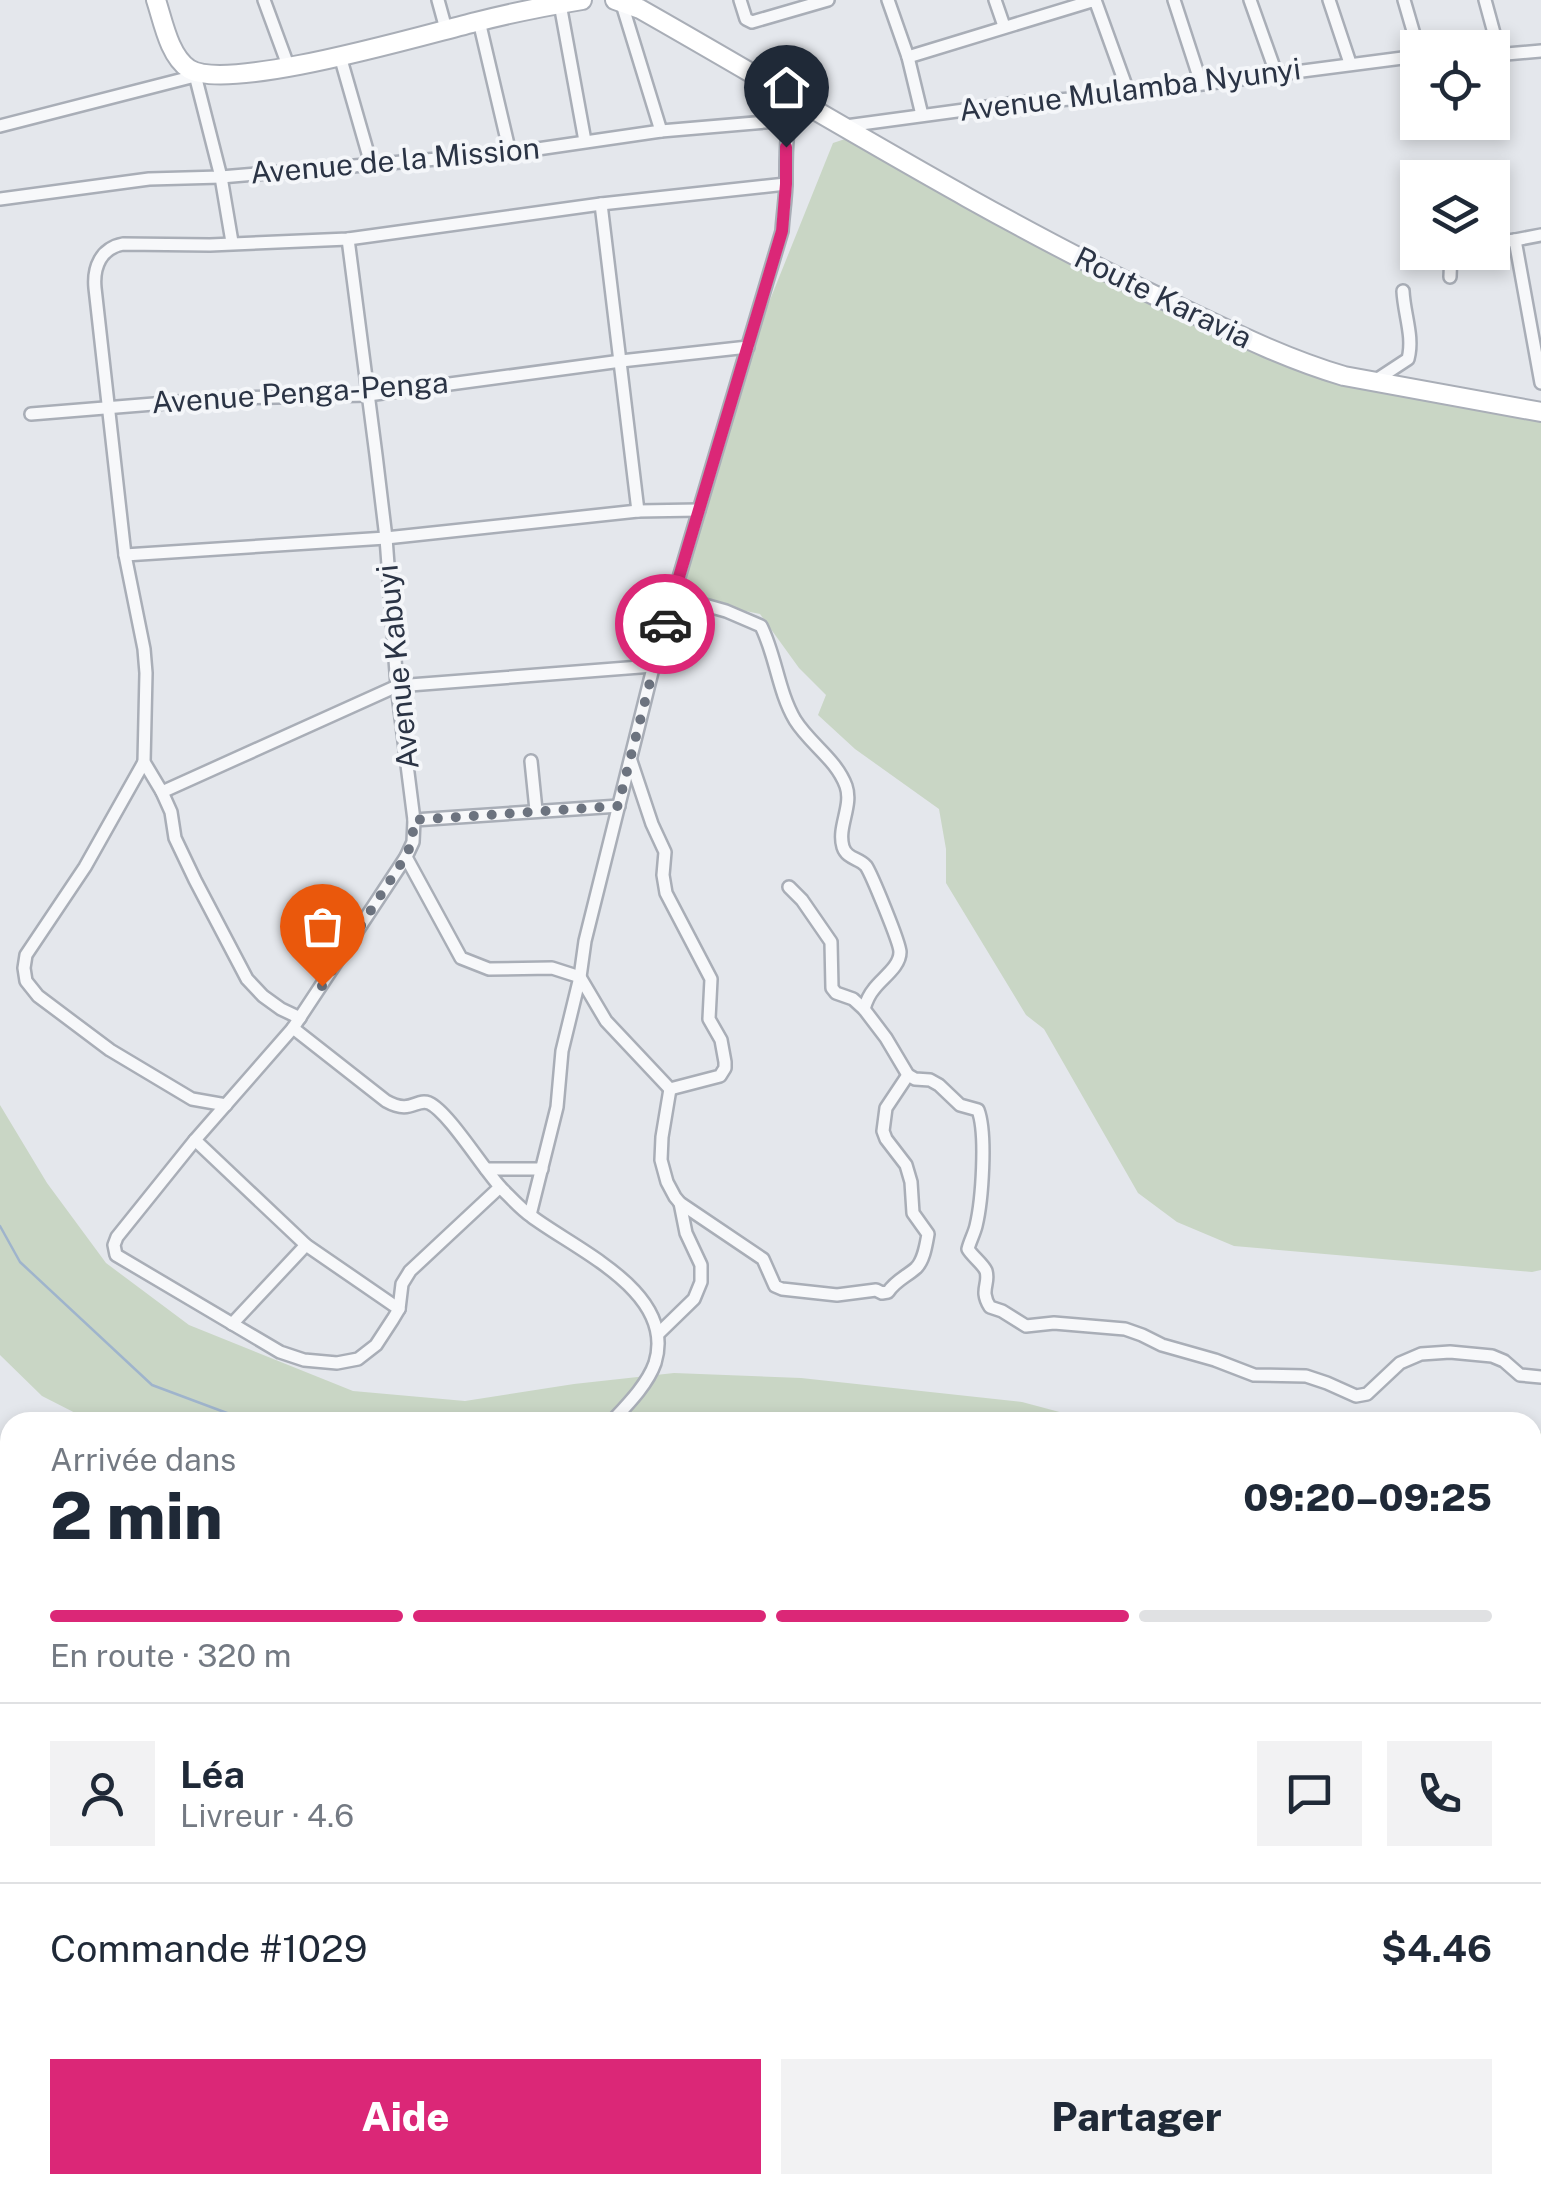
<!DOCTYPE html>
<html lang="fr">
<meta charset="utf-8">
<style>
body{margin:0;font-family:"Public Sans",sans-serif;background:#f2f2f3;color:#1f2937;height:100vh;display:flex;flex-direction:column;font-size:38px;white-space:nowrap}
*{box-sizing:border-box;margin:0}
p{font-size:32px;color:#747a83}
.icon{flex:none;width:55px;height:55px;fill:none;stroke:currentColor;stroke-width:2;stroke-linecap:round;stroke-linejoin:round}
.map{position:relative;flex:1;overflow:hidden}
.panel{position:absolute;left:0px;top:1412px;width:1542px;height:782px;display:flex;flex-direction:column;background:#fff;border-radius:30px 30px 0 0;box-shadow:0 5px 15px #0003}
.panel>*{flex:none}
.buttons{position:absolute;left:1400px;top:30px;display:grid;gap:20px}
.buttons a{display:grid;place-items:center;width:110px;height:110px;border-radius:0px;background:#fff;box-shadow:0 5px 15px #0003;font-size:50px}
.pin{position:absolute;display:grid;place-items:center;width:85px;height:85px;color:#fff;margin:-102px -42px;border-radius:50% 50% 50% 0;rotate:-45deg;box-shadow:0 0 10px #0007}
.pin .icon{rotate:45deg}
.courier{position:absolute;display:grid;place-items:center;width:100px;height:100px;margin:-50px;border:8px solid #db2777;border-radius:50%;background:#fff;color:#222;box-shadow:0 2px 12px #0007}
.head em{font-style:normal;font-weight:800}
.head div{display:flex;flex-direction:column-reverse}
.head{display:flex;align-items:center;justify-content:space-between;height:170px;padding:0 50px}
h1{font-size:65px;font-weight:800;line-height:75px}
.bar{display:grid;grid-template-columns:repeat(4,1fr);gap:15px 10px;align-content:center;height:120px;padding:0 50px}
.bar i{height:12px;border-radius:8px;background:#e0e1e3}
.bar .active{background:#db2777}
.bar p{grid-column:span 4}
.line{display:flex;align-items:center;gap:25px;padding:0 50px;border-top:2px solid #e0e1e3}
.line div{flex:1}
.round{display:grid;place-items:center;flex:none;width:105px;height:105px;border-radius:0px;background:#f2f2f3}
.button{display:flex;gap:20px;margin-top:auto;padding:20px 50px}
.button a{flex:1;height:115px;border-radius:0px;background:#db2777;color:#fff;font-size:40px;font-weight:800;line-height:115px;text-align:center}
.button a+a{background:#f2f2f3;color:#1f2937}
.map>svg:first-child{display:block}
.green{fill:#c9d6c5}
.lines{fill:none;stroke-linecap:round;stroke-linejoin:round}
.stream{stroke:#9fb4cc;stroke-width:2.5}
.street-casing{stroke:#a9aeb7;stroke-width:16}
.secondary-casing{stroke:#a9aeb7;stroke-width:22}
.street{stroke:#f7f8fa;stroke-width:11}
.secondary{stroke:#fff;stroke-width:18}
.done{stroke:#6c737f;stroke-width:10;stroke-dasharray:0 18}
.route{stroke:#db2777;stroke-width:12}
.labels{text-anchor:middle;stroke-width:8;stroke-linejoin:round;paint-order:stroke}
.street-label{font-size:30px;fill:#2b3445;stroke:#f4f6f9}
</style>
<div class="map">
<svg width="1541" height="2193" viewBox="0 0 1541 2193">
<rect width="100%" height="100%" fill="#e4e7ec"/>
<g class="green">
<polygon points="845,139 862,144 1263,352 1541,416 1541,1270 1532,1272 1234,1246 1177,1222 1138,1193 1044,1029 1026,1015 946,883 946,849 939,809 855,749 818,715 826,695 799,668 760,614 673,596 739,377 833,143"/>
<polygon points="0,1105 47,1183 106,1263 189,1325 353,1391 465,1401 574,1384 674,1373 801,1378 1022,1402 1097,1422 93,1422 42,1396 0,1355"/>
<polygon points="1541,1432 1541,1589 1533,1592 1533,1434"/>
</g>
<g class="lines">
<g class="stream">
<polyline points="0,1226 20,1262 152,1385 251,1422"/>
<polyline points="1532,1497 1541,1497"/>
<polyline points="1087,2185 1091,2193"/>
</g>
<defs>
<g id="street">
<polyline points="264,0 289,68"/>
<polyline points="438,0 446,29"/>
<polyline points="740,0 746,19 752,22 828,0"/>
<polyline points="888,0 908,57 922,115"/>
<polyline points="995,0 1004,26"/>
<polyline points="1174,0 1201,83"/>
<polyline points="1250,0 1276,73"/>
<polyline points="1329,0 1350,63"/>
<polyline points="1404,0 1418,48"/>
<polyline points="1485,0 1500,55"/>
<polyline points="621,1 661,131"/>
<polyline points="560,4 585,141"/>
<polyline points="479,21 510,153"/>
<polyline points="1495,55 1541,51"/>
<polyline points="340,56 371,164"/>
<polyline points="908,57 1095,0 1129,94"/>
<polyline points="194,71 221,177 232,242"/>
<polyline points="0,126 195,76"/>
<polyline points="846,126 1016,103 1111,96 1418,56"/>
<polyline points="0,199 149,179 221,177 510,153 661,131 789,120"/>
<polyline points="601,204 638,511"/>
<polyline points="1541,235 1515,240 1541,383"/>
<polyline points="348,239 376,455 386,538 397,686 414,820 413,842 406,857 293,1028 195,1140 117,1237 114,1245 116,1255 280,1352 304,1360 337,1363 358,1359 376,1345 393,1319 399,1309 402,1284 410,1271 500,1187"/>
<polyline points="1492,243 1515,240"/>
<polyline points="1450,277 1451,252"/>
<path d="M1373,382L1408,359C1414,337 1404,314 1403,291"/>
<polyline points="31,414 227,398 368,395 621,361 748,347"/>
<polyline points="125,555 386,538 638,511 699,510"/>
<path d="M673,596L726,611L761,626C776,656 778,691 795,720C810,744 836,759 846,786C853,806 837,827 843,847C847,859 859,858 866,866C871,873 900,943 900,952C900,967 882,978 874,989C869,995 866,1002 864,1009"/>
<polyline points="531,761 536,810"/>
<polyline points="631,761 652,824 665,852 663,875 666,893 711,979 709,1019 721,1040 725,1062 725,1068 720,1076 670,1089"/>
<polyline points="144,762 85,867 26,955 24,968 26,981 38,996 110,1050 192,1099 226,1105"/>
<polyline points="162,792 397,686 653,666"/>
<polyline points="414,820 619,806"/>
<polyline points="406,857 461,958 489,969 552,968 580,977 606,1021 670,1089"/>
<path d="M789,887L802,900L831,942L832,988L836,993L853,999L864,1009L886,1038L908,1075L915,1079L930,1080L939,1085L960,1105L978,1110C987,1134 982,1201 976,1226C974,1234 970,1241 968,1249C972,1256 983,1264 986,1271C990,1284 979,1290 990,1307L1002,1311L1026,1326L1054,1323L1125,1329L1142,1335L1162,1345L1215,1360L1254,1375L1306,1376L1327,1383L1356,1396L1367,1394L1400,1363L1421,1354L1450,1352L1492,1356L1504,1361L1520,1375L1541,1377"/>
<path d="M300,1018L281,1009L263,996L247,979L195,880L175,838L171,812L162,792L144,762L146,673L144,649L125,555L95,288C93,267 101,248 123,244L210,245L348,239L601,204L786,184"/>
<path d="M293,1028L386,1101C411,1115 416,1098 429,1103C449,1112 485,1172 503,1190C512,1199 521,1209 531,1216C576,1250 677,1292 655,1363C648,1383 630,1402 615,1418"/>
<path d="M670,1089L662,1137L661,1160L667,1182L675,1197L680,1203L763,1259L775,1286L782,1289L837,1295L876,1290L882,1293L888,1292C896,1280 906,1277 916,1268C924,1260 926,1245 928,1234L913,1213L911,1182L906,1165L886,1139L883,1131L886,1108L908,1075"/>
<polyline points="195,1140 306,1245 399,1309"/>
<polyline points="486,1169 542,1169"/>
<path d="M530,1215L557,1107L562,1051L580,977L585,941L658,648L782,231C783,214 786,197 786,181C786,152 785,126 798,99"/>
<polyline points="232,1324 306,1245"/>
<polyline points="658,1334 694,1299 701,1282 701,1265 686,1233 680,1203"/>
<polyline points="0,1544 10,1547"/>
<polyline points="1532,1685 1541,1677"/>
<polyline points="0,1730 10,1733"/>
<polyline points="1532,1827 1541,1835"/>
<polyline points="1532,1908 1541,1911"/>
<polyline points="0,1917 10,1919"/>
<polyline points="1532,1961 1541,1955"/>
<polyline points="0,2053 10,2005"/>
<polyline points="1532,2095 1541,2102"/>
<polyline points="1222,2185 1227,2193"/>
<polyline points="1337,2185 1344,2193"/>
<polyline points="660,2193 661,2185"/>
<polyline points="1357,2193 1363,2185"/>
</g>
<g id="secondary">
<path d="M156,0C163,21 169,56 189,69C228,93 426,34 476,22C511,13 546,6 582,0"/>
<path d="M615,0L640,9C811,106 979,211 1156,296C1218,325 1279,357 1344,376L1541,412"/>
<polyline points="0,2118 10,2120"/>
<polyline points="334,2185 374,2193"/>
</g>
</defs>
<use href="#street" class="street-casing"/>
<use href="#secondary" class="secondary-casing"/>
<use href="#street" class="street"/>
<use href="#secondary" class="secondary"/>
</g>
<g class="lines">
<polyline class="done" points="322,986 406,856 412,842 414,820 618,806 665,624"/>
<polyline class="route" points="665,624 782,231 786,184 786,147"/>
</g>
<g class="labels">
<g class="street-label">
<text transform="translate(1130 90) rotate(-7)" y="10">Avenue Mulamba Nyunyi</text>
<text transform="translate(395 161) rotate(-5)" y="10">Avenue de la Mission</text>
<text transform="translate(1163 298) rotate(26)" y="10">Route Karavia</text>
<text transform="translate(300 393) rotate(-4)" y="10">Avenue Penga-Penga</text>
<text transform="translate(398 667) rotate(-96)" y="10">Avenue Kabuyi</text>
</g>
</g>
</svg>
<div class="buttons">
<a><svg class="icon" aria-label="locate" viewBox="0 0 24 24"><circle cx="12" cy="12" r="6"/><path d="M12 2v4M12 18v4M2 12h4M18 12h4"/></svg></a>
<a><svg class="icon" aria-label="layers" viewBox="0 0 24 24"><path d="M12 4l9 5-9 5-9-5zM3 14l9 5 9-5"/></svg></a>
</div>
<div class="pin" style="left:322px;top:986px;background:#ea580c"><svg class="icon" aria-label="bag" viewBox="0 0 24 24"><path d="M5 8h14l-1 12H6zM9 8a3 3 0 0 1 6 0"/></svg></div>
<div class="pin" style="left:786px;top:147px;background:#1f2937"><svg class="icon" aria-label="home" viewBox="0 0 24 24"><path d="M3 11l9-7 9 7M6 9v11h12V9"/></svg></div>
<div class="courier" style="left:665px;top:624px"><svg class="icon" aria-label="car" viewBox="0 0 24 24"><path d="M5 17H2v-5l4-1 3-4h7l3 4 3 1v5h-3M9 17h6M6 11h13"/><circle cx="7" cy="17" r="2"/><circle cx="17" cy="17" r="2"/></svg></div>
<section class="panel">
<div class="head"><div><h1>2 min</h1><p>Arrivée dans</p></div><em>09:20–09:25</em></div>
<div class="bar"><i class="active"></i><i class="active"></i><i class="active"></i><i></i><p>En route · 320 m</p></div>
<div class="line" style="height:180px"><a class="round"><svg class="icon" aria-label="person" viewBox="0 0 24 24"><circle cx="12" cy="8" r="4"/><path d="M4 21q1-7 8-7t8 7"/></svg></a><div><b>Léa</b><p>Livreur · 4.6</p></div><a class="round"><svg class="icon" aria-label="chat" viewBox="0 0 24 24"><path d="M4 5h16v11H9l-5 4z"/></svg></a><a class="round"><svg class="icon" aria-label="phone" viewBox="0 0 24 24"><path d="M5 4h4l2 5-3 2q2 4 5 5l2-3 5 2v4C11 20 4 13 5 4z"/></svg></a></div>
<div class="line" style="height:130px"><div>Commande #1029</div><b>$4.46</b></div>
<div class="button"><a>Aide</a><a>Partager</a></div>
</section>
</div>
